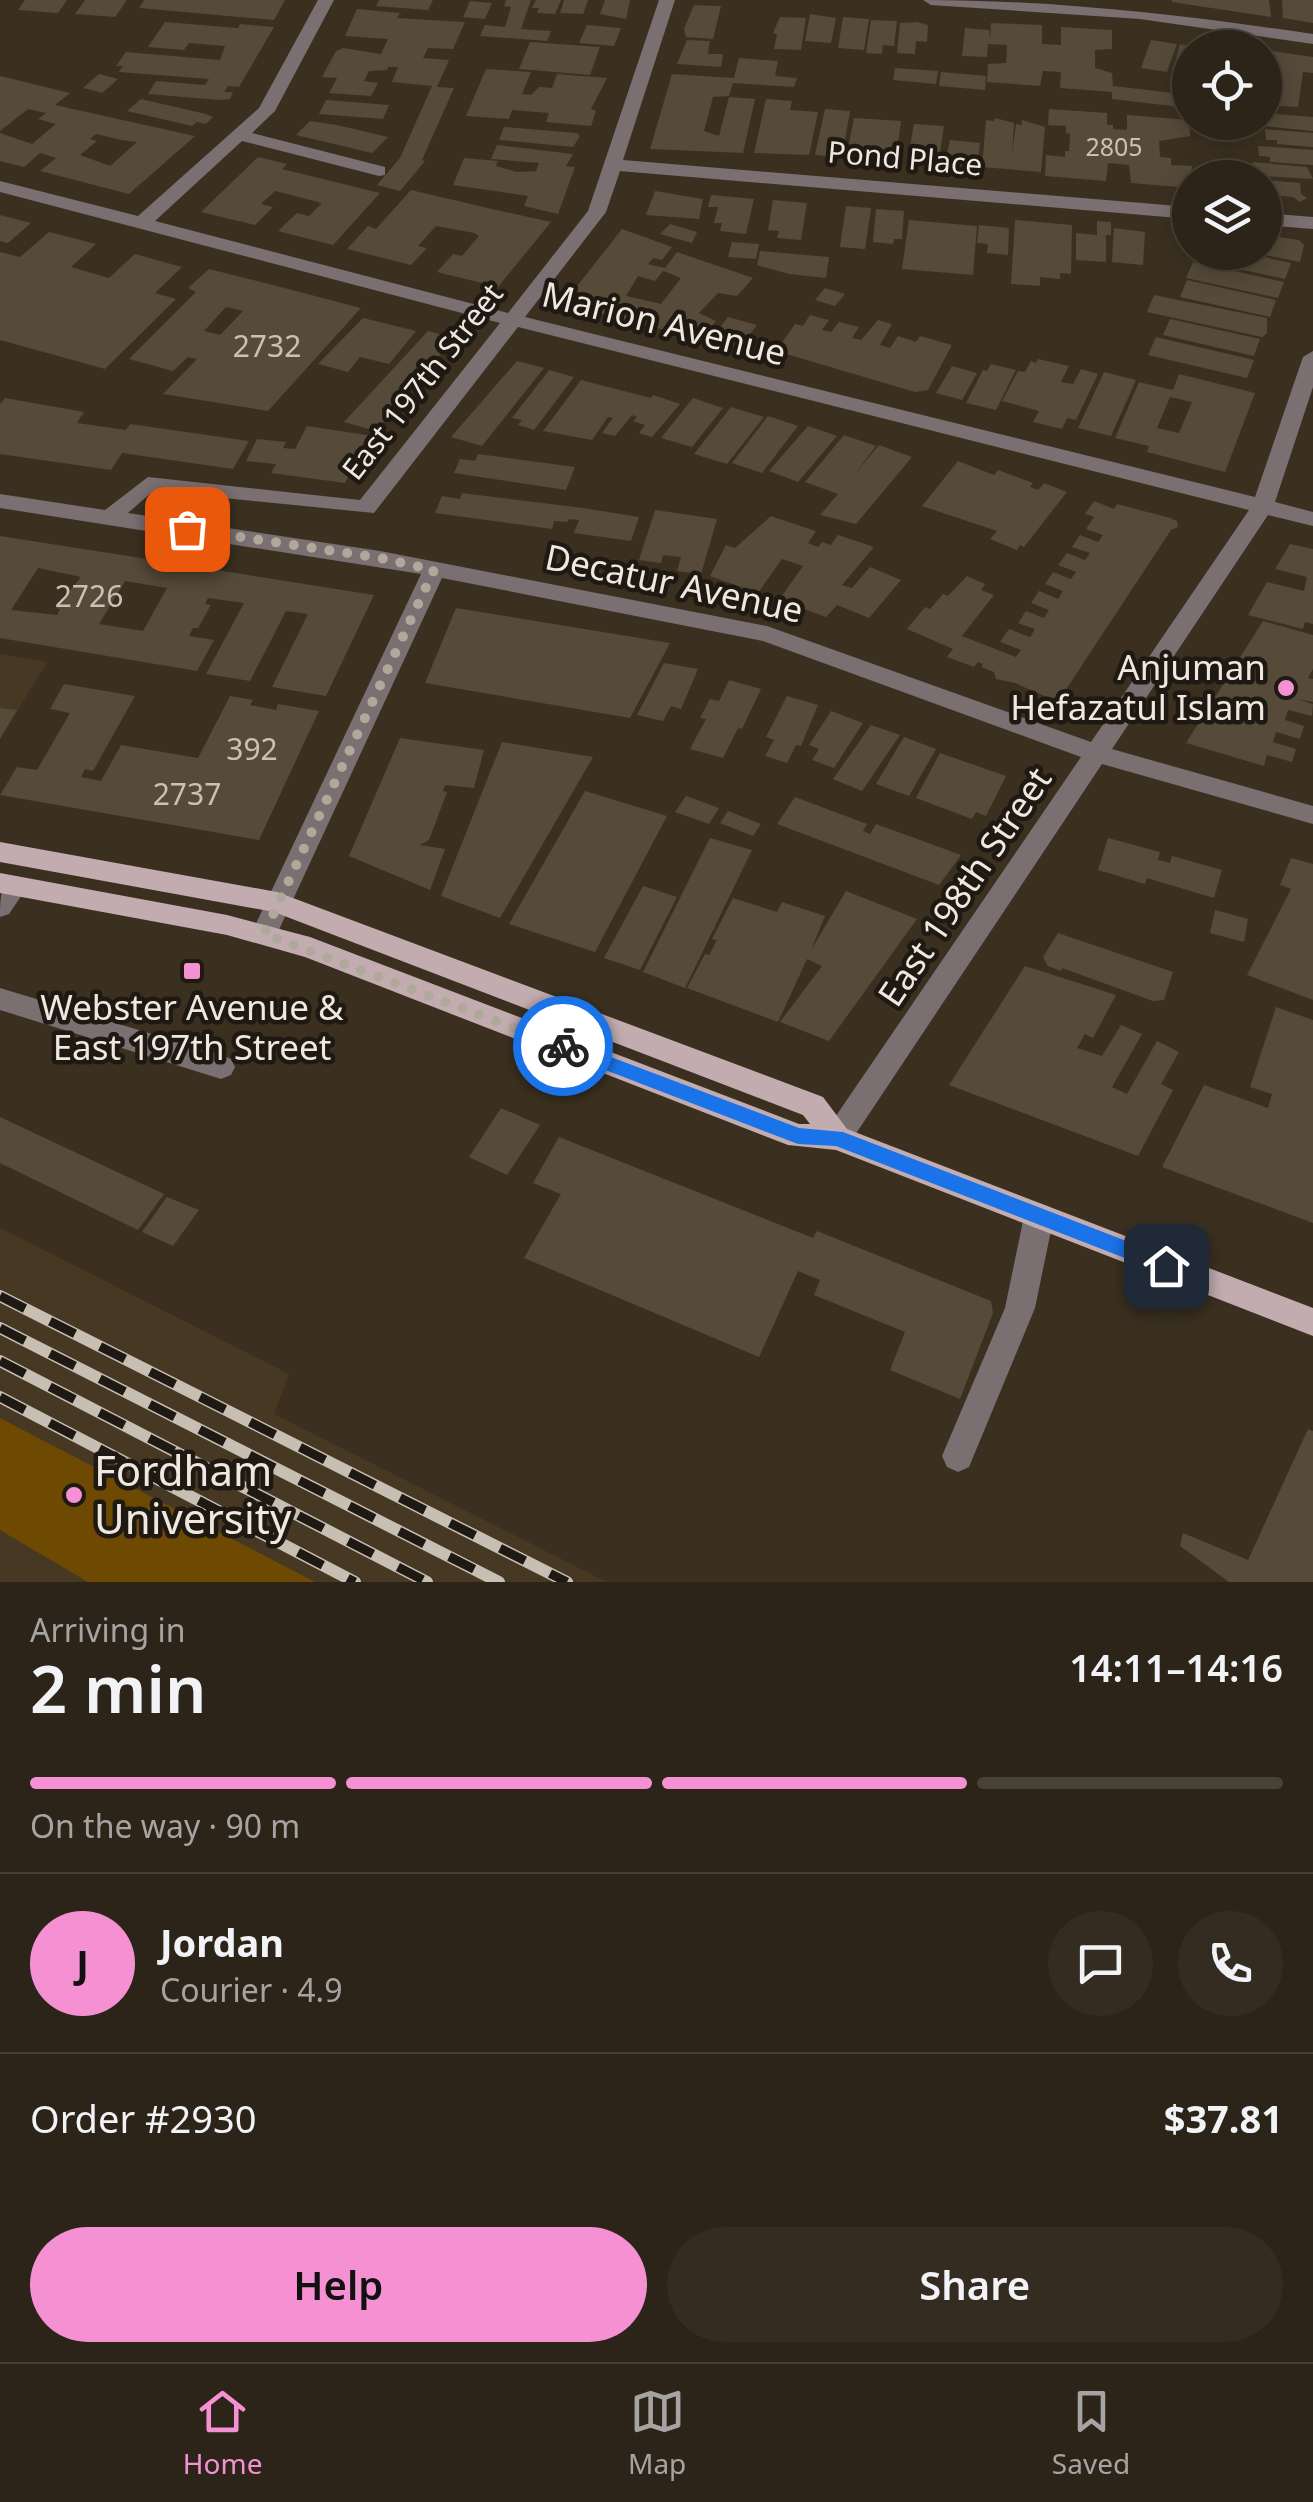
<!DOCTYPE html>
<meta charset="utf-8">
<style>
body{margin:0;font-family:"Noto Sans",sans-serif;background:#342c21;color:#f1f3f6;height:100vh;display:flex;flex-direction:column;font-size:38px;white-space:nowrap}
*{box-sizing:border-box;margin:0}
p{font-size:32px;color:#a6a4a2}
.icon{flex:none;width:55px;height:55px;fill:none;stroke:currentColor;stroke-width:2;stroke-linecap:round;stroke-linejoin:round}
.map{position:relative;height:1582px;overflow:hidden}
.panel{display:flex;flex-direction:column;background:#2c2418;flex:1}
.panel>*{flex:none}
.fabs{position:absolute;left:1172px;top:30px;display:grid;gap:20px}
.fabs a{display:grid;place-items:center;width:110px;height:110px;border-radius:50%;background:#2c2418;box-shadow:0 5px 25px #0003,0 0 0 2px #484137;font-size:50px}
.pin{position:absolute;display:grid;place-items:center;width:85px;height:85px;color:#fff;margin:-42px;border-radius:20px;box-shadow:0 5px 15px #0006}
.courier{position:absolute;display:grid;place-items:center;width:100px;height:100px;margin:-50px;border:8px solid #1a73e8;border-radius:50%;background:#fff;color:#222;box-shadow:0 2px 12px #0007}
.head em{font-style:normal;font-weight:600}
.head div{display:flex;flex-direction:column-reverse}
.head{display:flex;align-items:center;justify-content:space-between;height:170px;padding:0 30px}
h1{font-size:65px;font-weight:600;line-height:75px}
.bar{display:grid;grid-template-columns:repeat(4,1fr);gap:15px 10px;align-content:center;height:120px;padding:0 30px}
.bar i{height:12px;border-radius:8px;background:#484137}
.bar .on{background:#f591d2}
.bar p{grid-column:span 4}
.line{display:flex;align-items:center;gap:25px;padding:0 30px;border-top:2px solid #484137}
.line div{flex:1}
.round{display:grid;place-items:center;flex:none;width:105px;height:105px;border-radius:52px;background:#342c21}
.primary-button{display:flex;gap:20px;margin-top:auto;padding:20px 30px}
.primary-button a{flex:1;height:115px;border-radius:60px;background:#f591d2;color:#111;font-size:40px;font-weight:600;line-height:115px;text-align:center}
.primary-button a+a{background:#342c21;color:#f1f3f6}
.tabs{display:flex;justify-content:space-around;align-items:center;height:140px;border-top:2px solid #484137;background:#2c2418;font-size:28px;color:#a6a4a2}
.tabs a{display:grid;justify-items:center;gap:5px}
.tabs .on{color:#f591d2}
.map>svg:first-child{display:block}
.built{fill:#473823}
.green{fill:#6e4902}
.building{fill:#564a39;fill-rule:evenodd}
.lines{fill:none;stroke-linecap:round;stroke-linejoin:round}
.minor{fill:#7a6f71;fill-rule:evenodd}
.major{fill:#c2acaf;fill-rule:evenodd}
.rail-casing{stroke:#c7bfb4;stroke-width:12}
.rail{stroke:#1e1912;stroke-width:9;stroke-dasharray:28;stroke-linecap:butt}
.route{fill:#1a73e8}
.done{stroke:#b1a89c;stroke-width:10;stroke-dasharray:0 18}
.poi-dot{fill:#f591d2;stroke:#1e1912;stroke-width:4}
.labels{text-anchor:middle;stroke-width:9;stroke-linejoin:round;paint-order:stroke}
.far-number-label{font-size:25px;fill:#cac0b6}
.far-street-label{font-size:30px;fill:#f0e8df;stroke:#1e1912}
.number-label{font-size:30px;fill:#cac0b6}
.street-label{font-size:35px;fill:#f0e8df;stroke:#1e1912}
.poi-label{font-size:35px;fill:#f0e8df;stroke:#1e1912;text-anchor:end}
.near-poi-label{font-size:42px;fill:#f0e8df;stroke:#1e1912;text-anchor:start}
</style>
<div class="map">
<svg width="1313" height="1582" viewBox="0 0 1313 1582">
<rect width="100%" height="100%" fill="#3b3020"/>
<g class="built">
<polygon points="0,654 47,662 0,739"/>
<polygon points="0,1228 289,1374 274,1414 607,1582 0,1582"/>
</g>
<polygon class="green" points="0,1418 315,1582 88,1582 0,1530"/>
<g class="building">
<polygon points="25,0 67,0 58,13 18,10"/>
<polygon points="85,0 127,0 115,17 75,14"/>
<polygon points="144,0 285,0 274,20 139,8"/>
<polygon points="379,0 433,0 428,10 376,6"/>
<polygon points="506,0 531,0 521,29 551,31 547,41 480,36 485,25 505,27 511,7 504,6"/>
<polygon points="536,0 561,0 555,14 537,13 539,8 532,8"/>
<polygon points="564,0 588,0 583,14 560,13"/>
<polygon points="605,0 630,0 626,19 600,14"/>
<polygon points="1172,0 1269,0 1271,17 1172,2"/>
<polygon points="1282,0 1313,0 1313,23 1283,18"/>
<polygon points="470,1 492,3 485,19 463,17"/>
<polygon points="694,5 721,6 713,39 686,37 684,29"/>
<polygon points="357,9 400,13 397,18 465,22 453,49 428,48 423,58 449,60 437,87 454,88 422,160 425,161 400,191 377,185 400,158 432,86 392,82 398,67 388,67 387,70 369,71 364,81 378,83 371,96 329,93 337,78 322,77 336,51 343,48 381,54 388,39 345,36"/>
<polygon points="810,14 836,18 831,43 805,41"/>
<polygon points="780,17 806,18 801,50 774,49 777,34 773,33"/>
<polygon points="843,17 869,19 864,50 838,48"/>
<polygon points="871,20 897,21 894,46 883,45 882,54 866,53"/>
<polygon points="165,22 238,28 240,24 274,27 239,87 228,86 224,92 233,92 230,99 219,100 148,94 156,81 205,85 209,79 119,72 123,66 116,66 126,52 220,60 225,46 189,43 184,50 148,47"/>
<polygon points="917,22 928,25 927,42 916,41 915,54 897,53 900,23"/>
<polygon points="991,23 1042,25 1042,44 1061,45 1061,27 1112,30 1112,49 1095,50 1095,68 1112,73 1113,86 1190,95 1189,108 1112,99 1112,92 1060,88 1061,72 1043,71 1040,86 987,82 988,64 1006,63 1007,45 988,44 987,57 962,56 965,28 989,30 990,40"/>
<polygon points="587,25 621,28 614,46 579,43"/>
<polygon points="687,40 710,41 708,54 723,54 721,67 677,64"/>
<polygon points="1151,40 1177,44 1167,72 1141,68"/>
<polygon points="530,42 600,47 590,75 519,69"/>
<polygon points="1180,44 1190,46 1190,75 1172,73"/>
<polygon points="1265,50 1313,57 1313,73 1303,72 1298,107 1265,105"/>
<polygon points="739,58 778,61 775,76 797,78 794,87 733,83 729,96 713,97 704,131 719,136 729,97 755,99 743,153 650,149 672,74 734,78"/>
<polygon points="895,68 938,71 936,84 893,80"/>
<polygon points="486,69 531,72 522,94 531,95 539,87 552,88 557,74 607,78 591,109 596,111 591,126 546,122 549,113 512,110 509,119 466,116"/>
<polygon points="941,72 986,76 985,90 939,86"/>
<polygon points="99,74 118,79 102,93 83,88"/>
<path d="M0,76L70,93L55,105L195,136L129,194L40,171L56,158L40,153L24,167L0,161V133L32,144L56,124L38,119L46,113L28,109L0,131ZM96,134L121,140L137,142L110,166L80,155L97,141L90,139Z"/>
<polygon points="141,99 206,114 213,117 206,124 197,122 192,126 127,111"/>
<polygon points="766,99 792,101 790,110 818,112 809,155 754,153"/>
<polygon points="326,100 389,105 383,119 319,114"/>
<polygon points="825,109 850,111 842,157 815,155"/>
<polygon points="1049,109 1107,113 1107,125 1113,125 1113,129 1127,130 1127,115 1189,120 1190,136 1159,141 1160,157 1171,158 1171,165 1192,166 1190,188 1131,183 1129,165 1108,163 1106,181 1045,176 1046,155 1065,157 1065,151 1069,151 1070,134 1066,133 1066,126 1048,125"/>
<polygon points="1265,113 1313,117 1313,131 1253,125 1265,122"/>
<polygon points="854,118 901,121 896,157 847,153"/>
<polygon points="995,118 1014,123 1012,153 1016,124 1022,125 1022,120 1045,127 1041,172 982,167 986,120 994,121"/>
<polygon points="310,121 337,125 388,137 372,153 296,135"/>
<polygon points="914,124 944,126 939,160 908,157"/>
<polygon points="504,127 577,133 580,136 573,147 499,140"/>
<polygon points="1265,129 1313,133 1313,147 1277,144 1277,140 1266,140"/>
<polygon points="950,140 980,143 977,167 949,164 946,159"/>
<polygon points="497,145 573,154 566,166 575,167 558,214 524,206 528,196 453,185 464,158 498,161 496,166 517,172 536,171 539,163 491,159"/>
<polygon points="1258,146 1313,150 1313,165 1270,162 1270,157 1259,156"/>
<polygon points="258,157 287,164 282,169 380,193 333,245 278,231 297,213 309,216 322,203 275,191 261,204 273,207 255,225 201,212"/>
<polygon points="1252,162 1307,167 1313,179 1224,174 1223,164 1253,166"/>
<polygon points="1265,180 1300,183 1301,194 1307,198 1300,202 1293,197 1265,195"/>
<polygon points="411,190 492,209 551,222 498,287 437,272 453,254 462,256 479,236 474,233 436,226 418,246 427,248 411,265 347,249 368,226 376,229"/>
<polygon points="655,191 703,199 699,219 646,215"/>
<polygon points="711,195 754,199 746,234 720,231 722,223 714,223 718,207 708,207"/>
<polygon points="773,200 807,203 801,240 777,238 779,231 768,230"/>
<polygon points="846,206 871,208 865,249 840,247"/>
<polygon points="876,209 904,211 902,239 894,239 893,244 873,242"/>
<polygon points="0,215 31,223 8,243 0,241"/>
<polygon points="909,220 977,226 973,275 902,269"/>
<polygon points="1015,220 1072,225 1071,274 1060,273 1060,279 1040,277 1040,286 1011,284"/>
<polygon points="1097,221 1111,222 1111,235 1106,235 1106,262 1076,260 1076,233 1097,235"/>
<polygon points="670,224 697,232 692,243 660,234"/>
<polygon points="979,225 1009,228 1008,255 987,253 988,244 977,243"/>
<polygon points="1114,228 1145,232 1143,265 1112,262"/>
<path d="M622,229L672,247L662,260L653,258L648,264L665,268L677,252L753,278L737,296L718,293L699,313L716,321L700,339L563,304ZM663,271L681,278L661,304L626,296L638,276L655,281Z"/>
<polygon points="49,232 96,244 71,267 109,278 135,254 182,267 155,293 176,299 105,369 0,340 0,252 20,257"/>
<polygon points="1265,235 1299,240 1304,245 1300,262 1265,255"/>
<polygon points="732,242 759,244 756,259 728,257"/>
<polygon points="760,251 829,257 826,278 789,274 757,265"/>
<polygon points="1200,252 1241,252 1291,263 1285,279 1197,260"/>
<polygon points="1193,262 1284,282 1278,298 1186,278"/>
<path d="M209,269L269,284L361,308L268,411L163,394L197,359L188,357L173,371L129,359L196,292L188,288ZM226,307L243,311L220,335L204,331Z"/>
<polygon points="1187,280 1276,300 1270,317 1180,297"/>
<polygon points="825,288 845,294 835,306 815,300"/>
<polygon points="1154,295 1267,318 1267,333 1262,337 1147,312"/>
<polygon points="810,315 829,320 822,330 831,332 839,322 859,327 852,338 861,340 878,320 892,324 880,345 890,348 898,336 916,342 920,336 952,345 928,390 915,392 776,351 795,324 803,326"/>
<polygon points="728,317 757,325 739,348 710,340"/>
<polygon points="363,318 416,331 389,364 360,357 348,372 318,364"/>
<polygon points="1170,319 1260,339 1254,356 1163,335"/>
<polygon points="428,331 454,338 376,431 344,422"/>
<polygon points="1156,337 1254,360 1247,378 1148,355"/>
<polygon points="1038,359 1069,366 1061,382 1073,384 1081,369 1098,374 1076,420 1067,418 1062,429 1033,422 1039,411 1002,401 1018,371 1025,372 1031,361 1036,363"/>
<polygon points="517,361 544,368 482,446 451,437"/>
<polygon points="991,364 1016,370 996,410 966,403 983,370 987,371"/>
<polygon points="952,366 977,373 962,400 936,393"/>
<polygon points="549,370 574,377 534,430 518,425 522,420 512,418"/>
<polygon points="1104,372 1136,380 1111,436 1078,428"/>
<path d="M1179,374L1255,393L1225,472L1147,452L1149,446L1115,438L1139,382L1173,390ZM1170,397L1192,402L1179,433L1157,428Z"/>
<polygon points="581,380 651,398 653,395 680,404 652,437 639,433 645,425 633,421 637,417 632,415 615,436 602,433 613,418 608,417 592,440 543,431"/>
<polygon points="5,398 84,412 77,423 126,430 130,424 249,441 233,469 122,453 111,470 0,454 0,404"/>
<polygon points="693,398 723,408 692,447 661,438"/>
<polygon points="731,407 764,417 727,464 694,454"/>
<polygon points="768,416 798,426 762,473 732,463"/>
<polygon points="307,426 373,436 362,447 345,483 271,473 276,464 246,461 257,439 286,442 283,448 295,449"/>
<polygon points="808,426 837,436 798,482 769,471"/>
<polygon points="844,435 876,446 854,475 879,445 912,457 856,524 820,515 838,494 805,482"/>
<polygon points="478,454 575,467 566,490 454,473 460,459 475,461"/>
<polygon points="958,461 994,475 998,470 1033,483 1030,487 1038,490 1044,483 1067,492 1024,547 1020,545 1017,550 990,539 997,531 922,506"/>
<polygon points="462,493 583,508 639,517 631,541 574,533 579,520 569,519 567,522 554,521 552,529 435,513 442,496 460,499"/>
<polygon points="1094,501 1114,509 1117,504 1170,518 1177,521 1178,527 1171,530 1061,697 1049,698 1015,683 996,679 994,672 981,667 983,664 978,662 974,667 947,657 953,649 907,629 925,607 930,609 943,594 948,596 967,576 985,584 981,590 994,595 962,636 1016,657 1021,650 1000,642 1009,629 1030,637 1035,629 1018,623 1026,611 1044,618 1049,610 1031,603 1039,591 1058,599 1063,591 1045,584 1053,572 1071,579 1076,572 1058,565 1067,553 1085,560 1090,553 1072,547 1080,535 1098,542 1103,535 1086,529 1094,517 1085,514"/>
<polygon points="655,510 717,519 701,574 677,571 681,557 663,555 661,563 639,560"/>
<polygon points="771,516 816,531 808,543 818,547 822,542 831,545 838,535 874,547 842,585 852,588 870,567 901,580 869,618 837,605 826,617 779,600 803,566 782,559 758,593 710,576 726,545 735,548"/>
<path d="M0,536L160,561L374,595L326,696L272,687L308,614L286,611L250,681L206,674L244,603L208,598L205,604L211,605L198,628H193L189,636L214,640L197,671L0,638ZM38,568L81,577L56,608L60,609L57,615L11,610ZM125,581L167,588L143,631L99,624Z"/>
<polygon points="1290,544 1313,549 1313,624 1305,622 1303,629 1248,615 1267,582 1304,591 1307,577 1275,569"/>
<polygon points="456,608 670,643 630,718 425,683"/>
<polygon points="1263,621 1313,635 1313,669 1308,678 1313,679 1313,702 1297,699 1313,704 1312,716 1288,710 1285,720 1304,726 1300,739 1276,732 1273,742 1296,749 1292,762 1267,755 1264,766 1186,743"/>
<polygon points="664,663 698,669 681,709 671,706 663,721 637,715"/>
<polygon points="729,680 761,689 742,729 738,728 723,758 690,749 706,719 700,718 710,699 719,701"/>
<polygon points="64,684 135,696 93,771 85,769 81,777 101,781 121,745 198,758 230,696 253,700 250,705 276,710 278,704 319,711 259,840 0,795 17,767 37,770 70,713 50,709"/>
<polygon points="787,696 818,705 801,746 796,745 787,763 765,756 774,740 766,737"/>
<polygon points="0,708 17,710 0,739"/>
<polygon points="831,711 863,723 834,768 812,760 819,749 809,745"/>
<polygon points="871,725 900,735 862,791 833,779"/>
<polygon points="904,737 936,749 909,796 876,784"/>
<polygon points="400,738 484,750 474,788 445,785 443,791 447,792 429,840 420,845 445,849 430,890 349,856"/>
<polygon points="502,742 593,757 500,918 441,896"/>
<polygon points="940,753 1006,776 986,816 976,812 972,819 916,798"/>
<polygon points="585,791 667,816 595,952 509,924"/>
<polygon points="686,796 719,808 709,824 675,812"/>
<polygon points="795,797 867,824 863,831 870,834 876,824 961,855 939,885 777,824"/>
<polygon points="728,811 761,824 753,836 720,823"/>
<polygon points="710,838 752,850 685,988 643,972"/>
<polygon points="1108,838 1160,852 1158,860 1170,863 1172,856 1222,870 1214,898 1147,878 1145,884 1098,870"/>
<polygon points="1291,858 1313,864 1313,1000 1247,975 1291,889 1280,885"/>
<polygon points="643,886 677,897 640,970 604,958"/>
<polygon points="846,891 917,919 829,1041 780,1022 822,966 807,959 778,1022 687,988 705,954 709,955 717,940 712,939 733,898 777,912 782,902 825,916 811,950"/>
<polygon points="1215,910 1248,919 1244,942 1210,933"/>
<polygon points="1058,933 1173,972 1164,1000 1153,1001 1062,968 1061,971 1048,966 1043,957"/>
<polygon points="1025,966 1116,995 1093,1038 1085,1034 1077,1048 1102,1056 1121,1025 1142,1034 1112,1087 1127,1094 1157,1041 1179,1052 1161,1084 1173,1090 1138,1156 949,1085"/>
<polygon points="1276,1007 1313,1020 1313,1223 1162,1167 1204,1085 1268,1108 1272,1094 1250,1087"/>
<polygon points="501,1108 540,1125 507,1175 469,1157"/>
<polygon points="0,1117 164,1194 138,1230 0,1163"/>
<polygon points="559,1137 813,1238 817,1231 991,1301 993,1313 960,1399 890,1370 905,1332 814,1295 820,1280 798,1271 759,1357 524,1258 561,1194 533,1183"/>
<polygon points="167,1197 199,1210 173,1246 142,1232"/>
<polygon points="1308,1429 1313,1431 1313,1582 1229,1582 1180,1546 1183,1533 1248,1560"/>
</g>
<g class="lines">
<g class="minor">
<path d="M318,0H334L275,111L252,133L385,167V175L379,176L242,141L155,221L508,313L588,211L659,0H675L623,160L1190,207V219L620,171L606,212L525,317L1255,497L1303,357L1313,351V387L1275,502L1313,512V526L1268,515L1112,749L1313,806V824L1102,764L847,1147L837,1150L827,1147L823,1138L827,1129L1081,757L763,641L442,578L277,934L273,941L264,945L255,941L251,934L421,574L0,508V494L105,510L148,477L360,500L500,323L0,192V181L138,216L259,108ZM518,327L1249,510L1091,742L767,626L380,551L128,513L153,491L374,513Z"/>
<path d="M923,0C1055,0 1183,15 1313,34V44L1140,19L931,5Z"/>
<polygon points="1265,213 1313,217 1313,229 1265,225"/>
<path d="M15,876L24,879L28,886L9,914L0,917C0,900 0,882 15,876Z"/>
<polygon points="0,988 221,1055 231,1059 235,1067 231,1075 221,1079 0,1010"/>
<polygon points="1039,1203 1050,1207 1054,1216 1035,1308 969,1467 958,1472 947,1467 942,1456 1005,1308 1024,1216 1028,1207"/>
</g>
<polygon class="major" points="0,842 277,892 823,1097 847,1129 1313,1308 1313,1336 836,1150 788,1145 305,957 227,935 0,893 0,873 227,915 310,937 799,1124 810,1124 803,1115 274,912 0,862"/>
<defs>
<g id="rail">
<polyline points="0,1296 567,1582"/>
<polyline points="0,1328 499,1582"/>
<polyline points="0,1361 427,1582"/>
<polyline points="0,1397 355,1582"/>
</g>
</defs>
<use href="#rail" class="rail-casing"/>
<use href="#rail" class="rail"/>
</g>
<polygon class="route" points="563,1039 799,1128 843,1132 1173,1259 1176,1266 1166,1274 836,1146 798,1144 556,1051 556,1041"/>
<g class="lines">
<polyline class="done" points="187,529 380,558 434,570 264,934 563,1046"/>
</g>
<g class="poi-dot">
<circle cx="1286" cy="688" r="10"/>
<rect x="182" y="961" width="20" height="20" rx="5"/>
<circle cx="74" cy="1495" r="10"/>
</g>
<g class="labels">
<g class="far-number-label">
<text x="1114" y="156">2805</text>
</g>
<g class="far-street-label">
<text transform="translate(905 159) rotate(5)" y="10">Pond Place</text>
<text transform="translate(423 382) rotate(-52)" y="10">East 197th Street</text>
</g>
<g class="number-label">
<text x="267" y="357">2732</text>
<text x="89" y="607">2726</text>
<text x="252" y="760">392</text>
<text x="187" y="805">2737</text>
</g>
<g class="street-label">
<text transform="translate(664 324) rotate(14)" y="12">Marion Avenue</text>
<text transform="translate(674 584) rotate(12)" y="12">Decatur Avenue</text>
<text transform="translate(965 887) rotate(-56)" y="12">East 198th Street</text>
</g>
<g class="poi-label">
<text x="1266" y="680">Anjuman<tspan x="1266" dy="40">Hefazatul Islam</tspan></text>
<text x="192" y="1020" text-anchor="middle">Webster Avenue &amp;<tspan x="192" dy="40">East 197th Street</tspan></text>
</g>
<g class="near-poi-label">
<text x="94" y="1486">Fordham<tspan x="94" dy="48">University</tspan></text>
</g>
</g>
</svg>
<div class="fabs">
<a><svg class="icon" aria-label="locate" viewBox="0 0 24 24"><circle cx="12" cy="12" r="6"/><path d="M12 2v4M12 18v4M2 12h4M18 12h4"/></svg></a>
<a><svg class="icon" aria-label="layers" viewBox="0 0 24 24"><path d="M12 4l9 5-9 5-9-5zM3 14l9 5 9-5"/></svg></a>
</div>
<div class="pin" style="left:187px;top:529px;background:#ea580c"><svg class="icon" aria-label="bag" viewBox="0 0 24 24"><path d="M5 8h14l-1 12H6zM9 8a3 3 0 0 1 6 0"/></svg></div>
<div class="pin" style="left:1166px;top:1266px;background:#1f2937"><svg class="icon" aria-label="home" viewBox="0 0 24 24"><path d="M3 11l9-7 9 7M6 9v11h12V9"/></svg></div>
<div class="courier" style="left:563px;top:1046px"><svg class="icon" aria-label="bike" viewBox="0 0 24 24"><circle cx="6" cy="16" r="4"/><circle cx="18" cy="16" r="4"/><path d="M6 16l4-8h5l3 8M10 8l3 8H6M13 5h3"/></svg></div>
</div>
<section class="panel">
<div class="head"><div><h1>2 min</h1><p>Arriving in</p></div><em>14:11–14:16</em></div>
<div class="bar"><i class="on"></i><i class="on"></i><i class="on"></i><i></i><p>On the way · 90 m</p></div>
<div class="line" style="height:180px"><b class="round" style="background:#f591d2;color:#111">J</b><div><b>Jordan</b><p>Courier · 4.9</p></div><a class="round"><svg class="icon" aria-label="chat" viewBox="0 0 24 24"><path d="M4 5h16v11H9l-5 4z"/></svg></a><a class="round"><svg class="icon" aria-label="phone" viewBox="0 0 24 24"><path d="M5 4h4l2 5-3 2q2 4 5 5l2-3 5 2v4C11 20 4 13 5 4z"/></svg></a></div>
<div class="line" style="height:130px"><div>Order #2930</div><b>$37.81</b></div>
<div class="primary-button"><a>Help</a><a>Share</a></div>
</section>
<nav class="tabs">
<a class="on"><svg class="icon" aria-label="home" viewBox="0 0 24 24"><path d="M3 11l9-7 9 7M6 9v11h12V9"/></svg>Home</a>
<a><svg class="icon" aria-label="map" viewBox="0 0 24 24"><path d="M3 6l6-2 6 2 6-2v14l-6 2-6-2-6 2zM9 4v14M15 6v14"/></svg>Map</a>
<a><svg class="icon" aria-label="saved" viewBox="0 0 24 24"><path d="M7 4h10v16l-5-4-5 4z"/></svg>Saved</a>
</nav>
